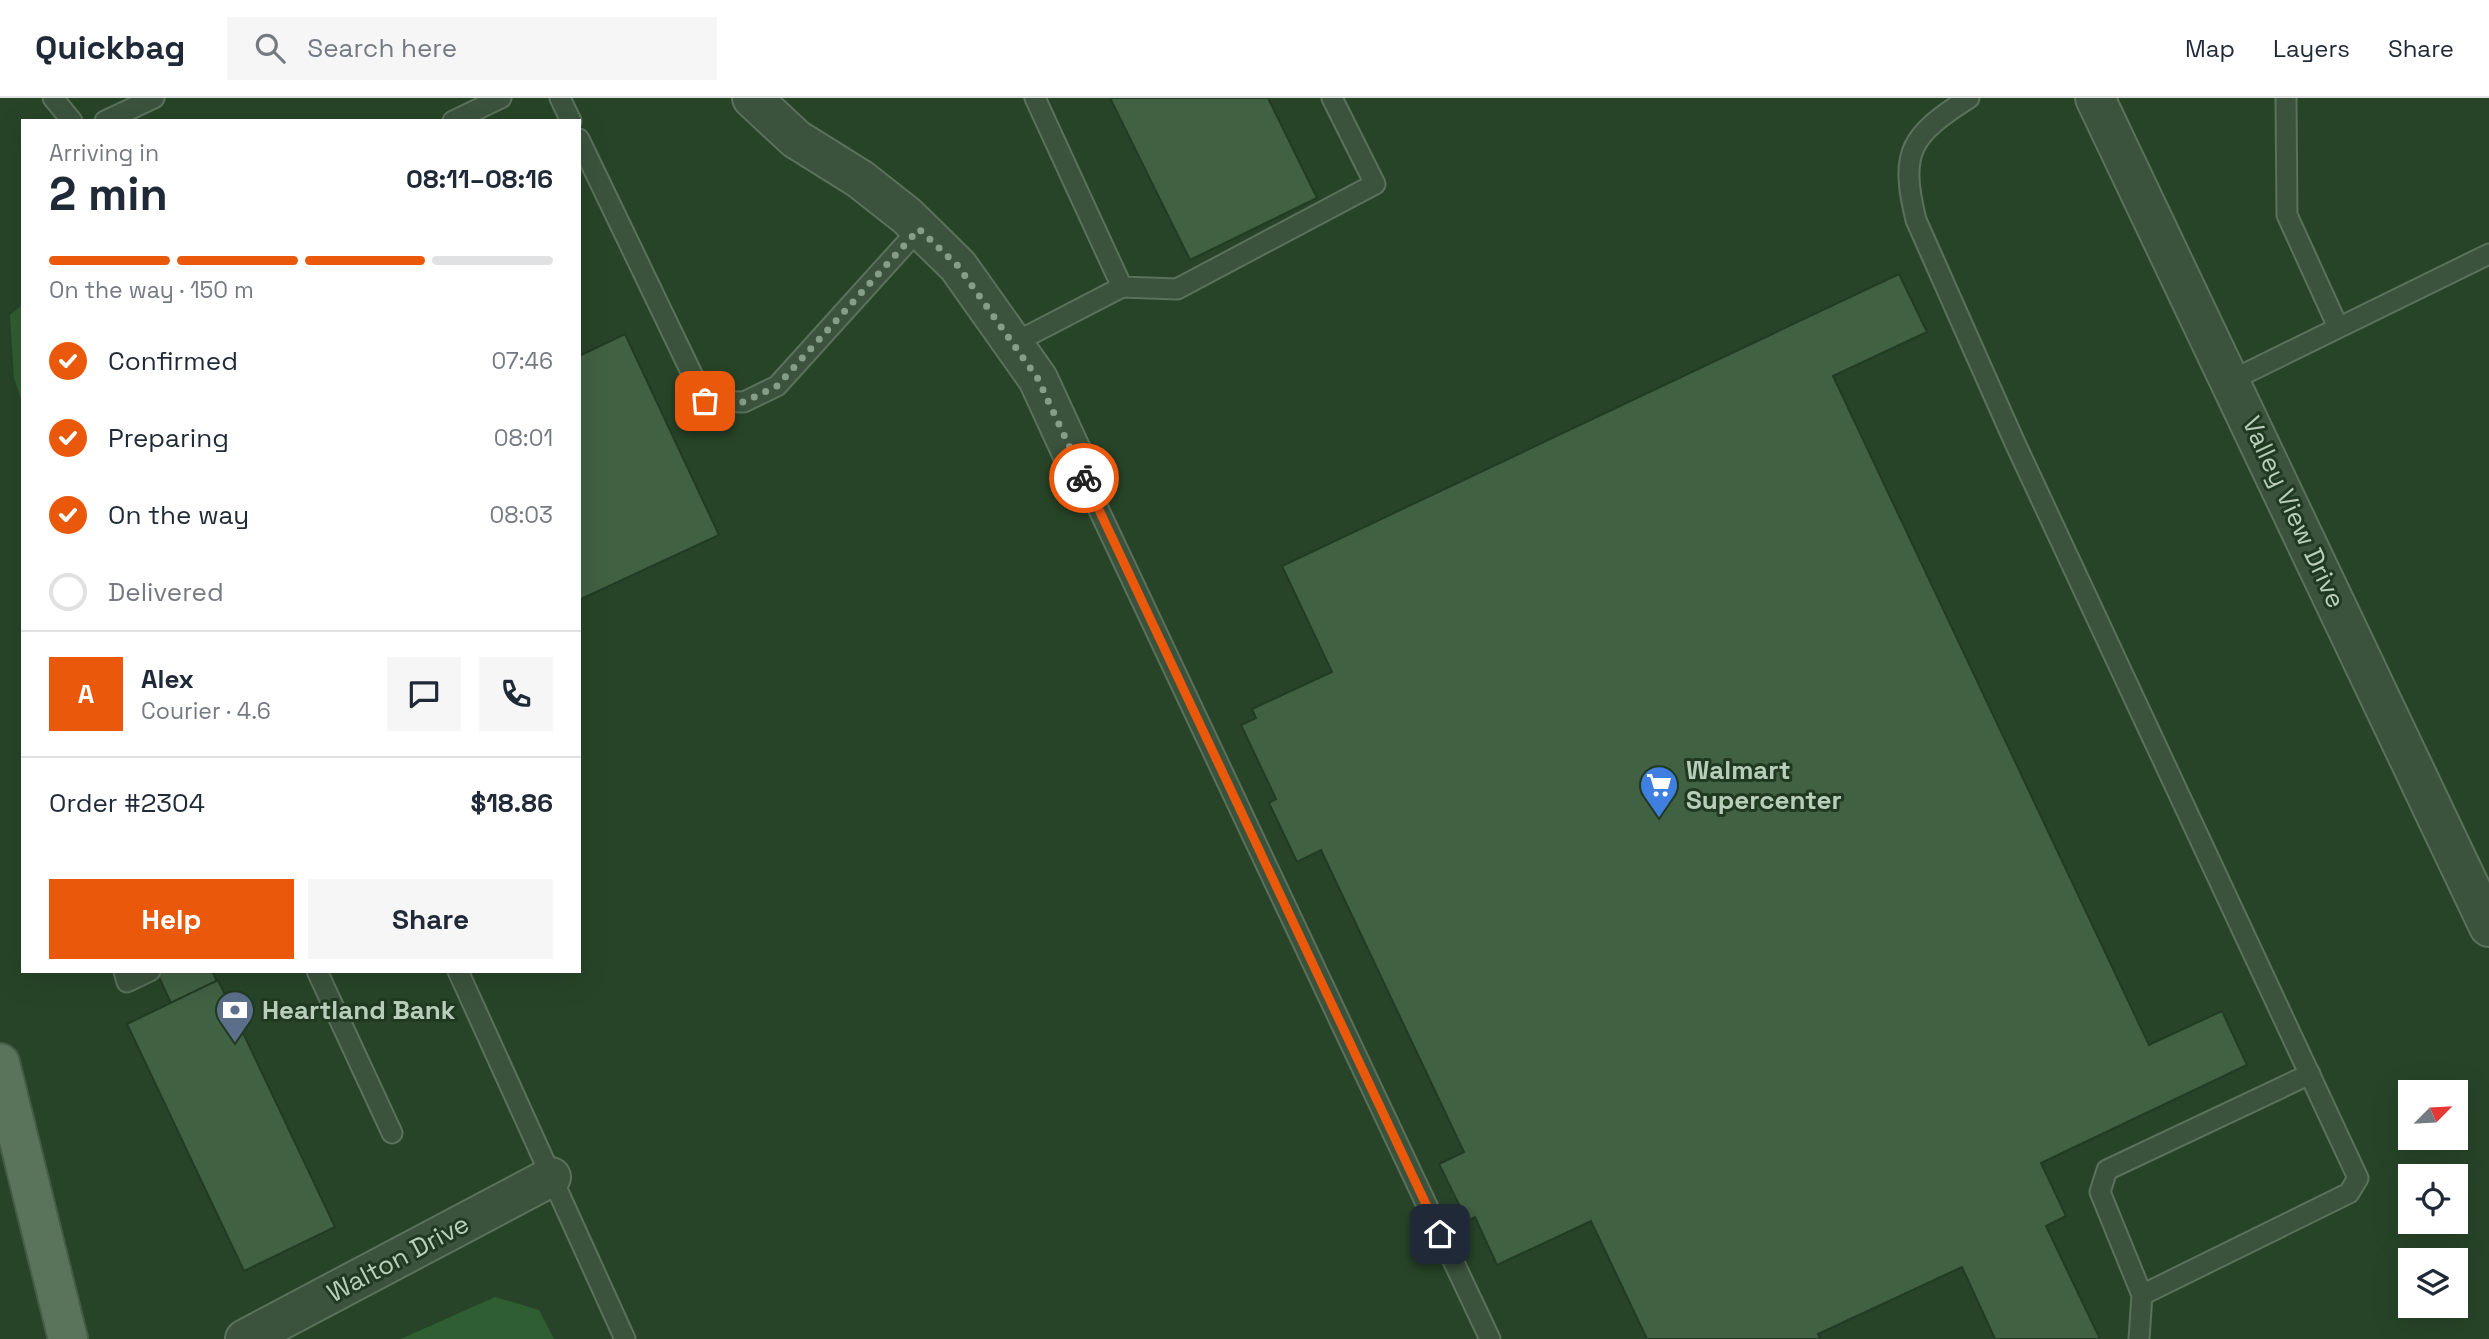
<!DOCTYPE html>
<meta charset="utf-8">
<style>
body{margin:0;font-family:"Space Grotesk",sans-serif;background:#f6f6f7;color:#1f2937;height:100vh;display:flex;flex-direction:column;font-size:26px;white-space:nowrap}
*{box-sizing:border-box;margin:0}
p{font-size:23px;color:#747a83}
.icon{flex:none;width:38px;height:38px;fill:none;stroke:currentColor;stroke-width:2;stroke-linecap:round;stroke-linejoin:round}
.map{position:relative;flex:1;overflow:hidden}
.drawer{position:absolute;left:21px;top:21px;width:560px;height:854px;display:flex;flex-direction:column;background:#fff;border-radius:0px;box-shadow:0 7px 28px #0002}
.drawer>*{flex:none}
.needle{width:46px;rotate:66deg}
.buttons{position:absolute;left:2398px;top:982px;display:grid;gap:14px}
.buttons a{display:grid;place-items:center;width:70px;height:70px;border-radius:0px;background:#fff;box-shadow:0 7px 28px #0002;font-size:35px}
.pin{position:absolute;display:grid;place-items:center;width:60px;height:60px;color:#fff;margin:-30px;border-radius:14px;box-shadow:0 4px 10px #0006}
.courier{position:absolute;display:grid;place-items:center;width:70px;height:70px;margin:-35px;border:5px solid #ea580c;border-radius:50%;background:#fff;color:#222;box-shadow:0 2px 9px #0007}
.summary em{font-style:normal;font-weight:700}
.summary div{display:flex;flex-direction:column-reverse}
.summary{display:flex;align-items:center;justify-content:space-between;height:119px;padding:0 28px}
h1{font-size:46px;font-weight:700;line-height:52px}
.bar{display:grid;grid-template-columns:repeat(4,1fr);gap:10px 7px;align-content:center;height:84px;padding:0 28px}
.bar i{height:9px;border-radius:5px;background:#e0e1e3}
.bar .on{background:#ea580c}
.bar p{grid-column:span 4}
.line{display:flex;align-items:center;gap:18px;padding:0 28px;border-top:2px solid #e0e1e3}
.line div{flex:1}
.round{display:grid;place-items:center;flex:none;width:74px;height:74px;border-radius:0px;background:#f6f6f7}
ol{padding:0 28px;list-style:none}
li{display:flex;align-items:center;gap:21px;height:77px}
li p{margin-inline-start:auto}
li .icon{padding:7px;border-radius:50%;background:#ea580c;color:#fff;stroke-width:4}
li:last-child{color:#747a83}
li i{width:38px;height:38px;border:4px solid #e0e1e3;border-radius:50%}
.button{display:flex;gap:14px;margin-top:auto;padding:14px 28px}
.button a{flex:1;height:80px;border-radius:0px;background:#ea580c;color:#fff;font-size:28px;font-weight:700;line-height:80px;text-align:center}
.button a+a{background:#f6f6f7;color:#1f2937}
header{display:flex;align-items:center;gap:42px;box-sizing:border-box;height:98px;padding:0 35px;background:#fff;border-bottom:2px solid #e0e1e3}
header strong{font-size:33px}
nav{display:flex;gap:38px;margin-inline-start:auto;font-size:24px}
.search{width:490px;height:63px;background:#f6f6f7;display:flex;align-items:center;gap:18px;box-sizing:border-box;padding:0 24px;border-radius:0px;color:#747a83;font-size:26px}
.map>svg:first-child{display:block}
.water{fill:#305e33}
.building{fill:#416143;stroke:#223b24;stroke-width:2}
.lines{fill:none;stroke-linecap:round;stroke-linejoin:round}
.lane-casing{stroke:#5a715c;stroke-width:23}
.street-casing{stroke:#5a715c;stroke-width:42}
.primary-casing{stroke:#455d47;stroke-width:42}
.lane{stroke:#3b533d;stroke-width:19}
.street{stroke:#3b533d;stroke-width:38}
.primary{stroke:#5a735b;stroke-width:38}
.done{stroke:#869d88;stroke-width:7;stroke-dasharray:0 12.6}
.route{stroke:#ea580c;stroke-width:9}
.labels{text-anchor:middle;stroke-width:6;stroke-linejoin:round;paint-order:stroke}
.street-label{font-size:26px;fill:#b9cdbb;stroke:#203921}
.poi-label{font-size:26px;font-weight:bold;fill:#b9cdbb;stroke:#203921;text-anchor:start}
</style>
<header>
<strong>Quickbag</strong>
<div class="search"><svg class="icon" aria-label="search" viewBox="0 0 24 24"><circle cx="10" cy="10" r="6"/><path d="M15 15l6 6"/></svg>Search here</div>
<nav><a>Map</a><a>Layers</a><a>Share</a></nav>
</header>
<div class="map">
<svg width="2489" height="1241" viewBox="0 0 2489 1241">
<rect width="100%" height="100%" fill="#274428"/>
<g class="water">
<polygon points="23,206 23,307 14,280 10,217"/>
<polygon points="495,1199 539,1212 554,1241 401,1241"/>
</g>
<g class="building">
<polygon points="1110,0 1268,0 1317,100 1190,162"/>
<polygon points="1899,176 1927,234 1833,278 2149,947 2222,913 2247,967 2041,1065 2066,1118 2046,1128 2100,1241 1995,1241 1962,1169 1818,1236 1820,1241 1647,1241 1591,1123 1497,1167 1475,1119 1467,1123 1439,1066 1464,1054 1321,752 1297,764 1269,705 1276,701 1241,627 1256,620 1252,611 1332,574 1282,468"/>
<polygon points="625,236 719,437 579,502 579,258"/>
<polygon points="156,873 212,873 217,883 171,905"/>
<polygon points="218,882 335,1129 244,1173 127,926"/>
</g>
<g class="lines">
<defs>
<g id="lane">
<polyline points="53,0 72,23"/>
<polyline points="560,0 571,23"/>
<polyline points="1035,0 1122,189 1177,191 1375,86 1332,0"/>
<path d="M1969,0C1911,37 1899,53 1916,122L2015,345L2358,1080L2349,1095L2142,1197L2139,1241"/>
<polyline points="2286,0 2287,117 2338,229"/>
<polyline points="105,23 154,0"/>
<polyline points="453,23 501,0"/>
<polyline points="579,41 705,303 744,304 777,288 919,131"/>
<polyline points="1014,245 1122,189"/>
<polyline points="2232,282 2489,156"/>
<polyline points="1072,355 1490,1241"/>
<polyline points="124,873 127,884 150,873"/>
<polyline points="317,873 392,1035"/>
<polyline points="458,873 625,1241"/>
<polyline points="2142,1197 2100,1094 2107,1072 2310,976"/>
</g>
<g id="street">
<polyline points="752,0 796,41 860,81 907,118 958,168 1038,281 1072,355"/>
<polyline points="2095,0 2489,829"/>
<polyline points="245,1241 551,1079"/>
</g>
<polyline id="primary" points="0,965 68,1241"/>
</defs>
<use href="#lane" class="lane-casing"/>
<use href="#street" class="street-casing"/>
<use href="#primary" class="primary-casing"/>
<use href="#lane" class="lane"/>
<use href="#street" class="street"/>
<use href="#primary" class="primary"/>
</g>
<g class="lines">
<polyline class="done" points="705,303 744,304 777,288 919,131 958,168 1038,281 1084,380"/>
<polyline class="route" points="1084,380 1440,1136"/>
</g>
<defs>
<symbol id="supermarket-pin" viewBox="-11 -11 22 30"><path d="M0 17L-7.5 6A9.5 9.5 0 1 1 7.5 6Z" fill="#3f7fe0" stroke="#203921"/><path d="M-6-5.5h2.5l.6 2H6L4.5 2H-2.5L-4.4-4H-6ZM-1.5 3.2a1.3 1.3 0 1 0 .1 0ZM3 3.2a1.3 1.3 0 1 0 .1 0Z" fill="#fff"/></symbol>
<symbol id="bank-pin" viewBox="-11 -11 22 30"><path d="M0 17L-7.5 6A9.5 9.5 0 1 1 7.5 6Z" fill="#5c6f8a" stroke="#203921"/><path d="M-6-4H6V4H-6ZM0-2.3a2.3 2.3 0 1 0 0 4.6a2.3 2.3 0 1 0 0-4.6Z" fill="#fff"/></symbol>
</defs>
<g fill-rule="evenodd">
<use href="#supermarket-pin" x="1637" y="665" width="44" height="60"/>
<use href="#bank-pin" x="213" y="890" width="44" height="60"/>
</g>
<g class="labels">
<g class="street-label">
<text transform="translate(2294 414) rotate(65)" y="9">Valley View Drive</text>
<text transform="translate(398 1160) rotate(-28)" y="9">Walton Drive</text>
</g>
<g class="poi-label">
<text x="1686" y="681">Walmart<tspan x="1686" dy="30">Supercenter</tspan></text>
<text x="262" y="921">Heartland Bank</text>
</g>
</g>
</svg>
<div class="buttons">
<a><svg class="needle" viewBox="-14 -14 28 28"><path d="M0-13l5 13h-10z" fill="#e53935"/><path d="M0 13l5-13h-10z" fill="#747a83"/></svg></a>
<a><svg class="icon" aria-label="locate" viewBox="0 0 24 24"><circle cx="12" cy="12" r="6"/><path d="M12 2v4M12 18v4M2 12h4M18 12h4"/></svg></a>
<a><svg class="icon" aria-label="layers" viewBox="0 0 24 24"><path d="M12 4l9 5-9 5-9-5zM3 14l9 5 9-5"/></svg></a>
</div>
<div class="pin" style="left:705px;top:303px;background:#ea580c"><svg class="icon" aria-label="bag" viewBox="0 0 24 24"><path d="M5 8h14l-1 12H6zM9 8a3 3 0 0 1 6 0"/></svg></div>
<div class="pin" style="left:1440px;top:1136px;background:#1f2937"><svg class="icon" aria-label="home" viewBox="0 0 24 24"><path d="M3 11l9-7 9 7M6 9v11h12V9"/></svg></div>
<div class="courier" style="left:1084px;top:380px"><svg class="icon" aria-label="bike" viewBox="0 0 24 24"><circle cx="6" cy="16" r="4"/><circle cx="18" cy="16" r="4"/><path d="M6 16l4-8h5l3 8M10 8l3 8H6M13 5h3"/></svg></div>
<section class="drawer">
<div class="summary"><div><h1>2 min</h1><p>Arriving in</p></div><em>08:11–08:16</em></div>
<div class="bar"><i class="on"></i><i class="on"></i><i class="on"></i><i></i><p>On the way · 150 m</p></div>
<ol>
<li><svg class="icon" aria-label="check" viewBox="0 0 24 24"><path d="M5 12l5 5 9-10"/></svg>Confirmed<p>07:46</p></li>
<li><svg class="icon" aria-label="check" viewBox="0 0 24 24"><path d="M5 12l5 5 9-10"/></svg>Preparing<p>08:01</p></li>
<li><svg class="icon" aria-label="check" viewBox="0 0 24 24"><path d="M5 12l5 5 9-10"/></svg>On the way<p>08:03</p></li>
<li><i></i>Delivered</li>
</ol>
<div class="line" style="height:126px"><b class="round" style="background:#ea580c;color:#fff">A</b><div><b>Alex</b><p>Courier · 4.6</p></div><a class="round"><svg class="icon" aria-label="chat" viewBox="0 0 24 24"><path d="M4 5h16v11H9l-5 4z"/></svg></a><a class="round"><svg class="icon" aria-label="phone" viewBox="0 0 24 24"><path d="M5 4h4l2 5-3 2q2 4 5 5l2-3 5 2v4C11 20 4 13 5 4z"/></svg></a></div>
<div class="line" style="height:91px"><div>Order #2304</div><b>$18.86</b></div>
<div class="button"><a>Help</a><a>Share</a></div>
</section>
</div>
